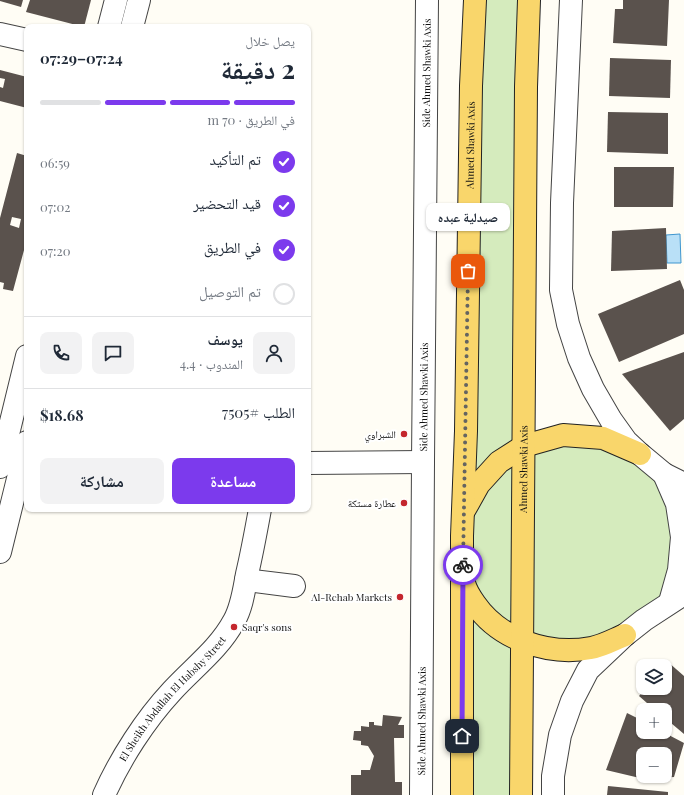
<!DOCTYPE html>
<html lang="ar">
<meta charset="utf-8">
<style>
body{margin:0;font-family:"Playfair Display","Noto Naskh Arabic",serif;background:#f2f2f3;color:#1f2937;direction:rtl;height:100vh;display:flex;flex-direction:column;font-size:15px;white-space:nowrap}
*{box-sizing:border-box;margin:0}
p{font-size:13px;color:#747a83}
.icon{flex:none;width:22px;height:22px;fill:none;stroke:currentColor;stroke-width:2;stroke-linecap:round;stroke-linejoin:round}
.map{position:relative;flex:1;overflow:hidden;direction:ltr}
.details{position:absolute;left:24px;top:24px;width:287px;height:488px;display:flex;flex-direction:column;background:#fff;border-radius:8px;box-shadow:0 1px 3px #0004;direction:rtl}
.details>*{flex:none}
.buttons{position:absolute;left:636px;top:659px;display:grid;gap:8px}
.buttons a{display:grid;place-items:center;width:36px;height:36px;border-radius:8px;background:#fff;box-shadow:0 1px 3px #0004;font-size:20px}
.pin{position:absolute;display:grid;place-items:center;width:34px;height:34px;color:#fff;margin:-17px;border-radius:8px;box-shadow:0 2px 6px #0006}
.courier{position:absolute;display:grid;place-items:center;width:40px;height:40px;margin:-20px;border:3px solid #7c3aed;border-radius:50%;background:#fff;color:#222;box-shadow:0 1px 5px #0007}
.bubble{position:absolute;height:28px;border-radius:8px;background:#fff;box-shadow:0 1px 3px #0004;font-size:13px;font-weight:700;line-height:28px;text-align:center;direction:rtl}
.overview em{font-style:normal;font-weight:700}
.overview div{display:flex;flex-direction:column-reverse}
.overview{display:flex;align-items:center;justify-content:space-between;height:68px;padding:0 16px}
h1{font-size:26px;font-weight:700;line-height:30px}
.bar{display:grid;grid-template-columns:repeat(4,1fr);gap:6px 4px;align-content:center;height:48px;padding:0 16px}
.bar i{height:5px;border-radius:3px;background:#e0e1e3}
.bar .active{background:#7c3aed}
.bar p{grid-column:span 4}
.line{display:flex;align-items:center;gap:10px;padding:0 16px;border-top:1px solid #e0e1e3}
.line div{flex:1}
.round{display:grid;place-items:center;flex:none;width:42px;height:42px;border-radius:8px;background:#f2f2f3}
ol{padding:0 16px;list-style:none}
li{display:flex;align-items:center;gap:12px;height:44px}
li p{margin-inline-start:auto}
li .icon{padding:4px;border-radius:50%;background:#7c3aed;color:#fff;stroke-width:4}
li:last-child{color:#747a83}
li i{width:22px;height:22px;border:2px solid #e0e1e3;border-radius:50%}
.action{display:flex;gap:8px;margin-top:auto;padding:8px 16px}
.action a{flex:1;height:46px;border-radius:8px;background:#7c3aed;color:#fff;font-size:16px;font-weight:700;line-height:46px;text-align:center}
.action a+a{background:#f2f2f3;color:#1f2937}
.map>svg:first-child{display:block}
.green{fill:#d5ebbd}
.water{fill:#b9e0f7;stroke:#3f96cf}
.building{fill:#5a524d;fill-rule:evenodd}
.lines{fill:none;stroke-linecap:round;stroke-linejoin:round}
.minor-casing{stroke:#444;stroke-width:24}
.major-casing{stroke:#222;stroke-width:24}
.minor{stroke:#fff;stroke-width:22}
.major{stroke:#f9d66b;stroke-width:22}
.done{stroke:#646461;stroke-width:4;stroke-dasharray:0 7.2}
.route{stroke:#7c3aed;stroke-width:5}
.poi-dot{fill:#c4262e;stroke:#fff;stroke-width:1.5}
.labels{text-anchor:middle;stroke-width:4;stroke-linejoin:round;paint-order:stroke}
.street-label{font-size:10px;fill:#111;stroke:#fff}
.poi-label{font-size:10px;fill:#111;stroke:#fff;text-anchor:end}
</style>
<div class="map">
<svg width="684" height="795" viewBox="0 0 684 795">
<rect width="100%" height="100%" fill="#fffdf5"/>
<polygon class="green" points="475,0 529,0 524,446 603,438 664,474 684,594 592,648 522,641 521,795 462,795"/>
<polygon class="water" points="680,234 681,263 667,263 666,235"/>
<g class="building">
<polygon points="0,0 23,0 21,7 0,1"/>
<polygon points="30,0 91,0 84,27 26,12"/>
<polygon points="623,0 669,0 667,46 613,43 615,9 623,9"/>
<polygon points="610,58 671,60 670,98 609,96"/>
<polygon points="0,70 27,77 27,108 0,101 0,87 3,88 5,79 0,78"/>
<polygon points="608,112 668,113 668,154 607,152"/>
<path d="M17,153L27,156V239L13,291L3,289L4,283L0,282V218ZM12,217L21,219L19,228L10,225Z"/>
<polygon points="614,167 674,167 673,207 614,207"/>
<polygon points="666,228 667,269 611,271 612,231"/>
<polygon points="680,280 684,290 684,334 619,362 598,314"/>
<polygon points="684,352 684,419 670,431 622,374"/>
<polygon points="668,662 684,676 684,734 665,718 665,710 655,710 639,696 646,688 665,688 665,666"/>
<path d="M627,713L643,721V732H663L684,743L674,777L644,779L606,770ZM643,754H665V776H643Z"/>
<polygon points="383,715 402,717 398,725 404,725 404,738 394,738 395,782 402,782 402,795 351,795 351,775 361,775 361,770 370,770 374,756 368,746 361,745 361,741 353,740 354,731 361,731 361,726 369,727 369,722 374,722 374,725 382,726"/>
<polygon points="608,786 668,792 668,795 607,795"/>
</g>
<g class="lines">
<defs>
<g id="minor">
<polyline points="571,0 562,203 561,290 568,324 579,358 593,389 611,420 626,441 640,454 664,474 684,484"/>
<polyline points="109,27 116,0"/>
<polyline points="132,27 139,0"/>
<polyline points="0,34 27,40"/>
<polyline points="308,463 423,462"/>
<polyline points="0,467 27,356"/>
<polyline points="664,474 677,504 682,537 679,570 670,602"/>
<polyline points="0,552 27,442"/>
<polyline points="246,580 294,586"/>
<path id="s1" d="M104,795C120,759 145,720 172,691C193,668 219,649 234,621C242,607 244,590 247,574C252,553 256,531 260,509"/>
<path id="s2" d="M421,795L423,462L427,0"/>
<polyline points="553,795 553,776 560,735 572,701 588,670 625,635 644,620 684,594"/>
</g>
<g id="major">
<polyline points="465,509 479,484 499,462 524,446 563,435 603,438 640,454"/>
<path d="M464,583C466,591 470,597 475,604C500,640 549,656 591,648C603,646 615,639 625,635"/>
<path id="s3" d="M462,795V536L466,431L471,86L475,0"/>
<path id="s4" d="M521,795L526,87L529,0"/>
</g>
</defs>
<use href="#minor" class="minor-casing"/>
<use href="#major" class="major-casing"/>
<use href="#minor" class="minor"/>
<use href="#major" class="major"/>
</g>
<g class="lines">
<polyline class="done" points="463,565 468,271"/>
<polyline class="route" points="462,736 463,565"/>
</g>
<g class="poi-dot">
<circle cx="404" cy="434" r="4"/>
<circle cx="404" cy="503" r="4"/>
<circle cx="400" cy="597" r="4"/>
<circle cx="234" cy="627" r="4"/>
</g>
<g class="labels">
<g class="street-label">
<text dy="4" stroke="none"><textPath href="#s2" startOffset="722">Side Ahmed Shawki Axis</textPath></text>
<text dy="4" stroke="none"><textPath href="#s3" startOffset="650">Ahmed Shawki Axis</textPath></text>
<text dy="4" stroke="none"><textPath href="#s2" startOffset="398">Side Ahmed Shawki Axis</textPath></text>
<text dy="4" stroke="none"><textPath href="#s4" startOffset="326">Ahmed Shawki Axis</textPath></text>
<text dy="4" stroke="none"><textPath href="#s1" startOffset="119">El Sheikh Abdallah El Habshy Street</textPath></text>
<text dy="4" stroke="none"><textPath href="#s2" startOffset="74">Side Ahmed Shawki Axis</textPath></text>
</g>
<g class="poi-label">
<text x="396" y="438">الشبراوي</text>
<text x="396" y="507">عطارة مستكة</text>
<text x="392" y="601">Al-Rehab Markets</text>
<text x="242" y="631" text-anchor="start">Saqr's sons</text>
</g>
</g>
</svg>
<div class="buttons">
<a><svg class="icon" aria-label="layers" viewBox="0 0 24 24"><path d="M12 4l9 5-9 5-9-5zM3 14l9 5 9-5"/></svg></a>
<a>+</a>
<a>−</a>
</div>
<div class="pin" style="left:468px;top:271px;background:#ea580c"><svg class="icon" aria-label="bag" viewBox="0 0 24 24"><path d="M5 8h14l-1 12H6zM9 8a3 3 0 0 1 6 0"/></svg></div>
<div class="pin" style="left:462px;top:736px;background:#1f2937"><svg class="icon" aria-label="home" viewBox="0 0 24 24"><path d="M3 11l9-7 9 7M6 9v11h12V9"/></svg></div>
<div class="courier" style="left:463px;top:565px"><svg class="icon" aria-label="bike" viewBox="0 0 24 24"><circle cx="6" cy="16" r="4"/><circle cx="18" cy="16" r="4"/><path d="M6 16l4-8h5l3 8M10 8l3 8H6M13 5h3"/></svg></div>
<div class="bubble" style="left:426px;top:203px;width:84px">صيدلية عبده</div>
<section class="details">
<div class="overview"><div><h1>2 دقيقة</h1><p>يصل خلال</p></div><em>07:24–07:29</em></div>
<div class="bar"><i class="active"></i><i class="active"></i><i class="active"></i><i></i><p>في الطريق · 70 m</p></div>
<ol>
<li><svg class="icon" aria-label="check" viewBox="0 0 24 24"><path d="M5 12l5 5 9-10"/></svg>تم التأكيد<p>06:59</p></li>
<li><svg class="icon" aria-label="check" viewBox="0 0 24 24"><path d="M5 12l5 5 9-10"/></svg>قيد التحضير<p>07:02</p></li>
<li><svg class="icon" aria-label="check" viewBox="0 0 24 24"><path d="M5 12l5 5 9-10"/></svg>في الطريق<p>07:20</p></li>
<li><i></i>تم التوصيل</li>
</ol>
<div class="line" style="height:72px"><a class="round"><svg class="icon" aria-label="person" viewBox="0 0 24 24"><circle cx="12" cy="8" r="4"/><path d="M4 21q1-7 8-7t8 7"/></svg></a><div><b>يوسف</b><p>المندوب · 4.4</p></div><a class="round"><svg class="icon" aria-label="chat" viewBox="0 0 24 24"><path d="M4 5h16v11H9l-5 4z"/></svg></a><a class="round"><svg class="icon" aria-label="phone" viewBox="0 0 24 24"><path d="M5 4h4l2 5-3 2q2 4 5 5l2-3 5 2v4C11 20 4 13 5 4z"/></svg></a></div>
<div class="line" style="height:52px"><div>الطلب #7505</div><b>$18.68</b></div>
<div class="action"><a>مساعدة</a><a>مشاركة</a></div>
</section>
</div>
